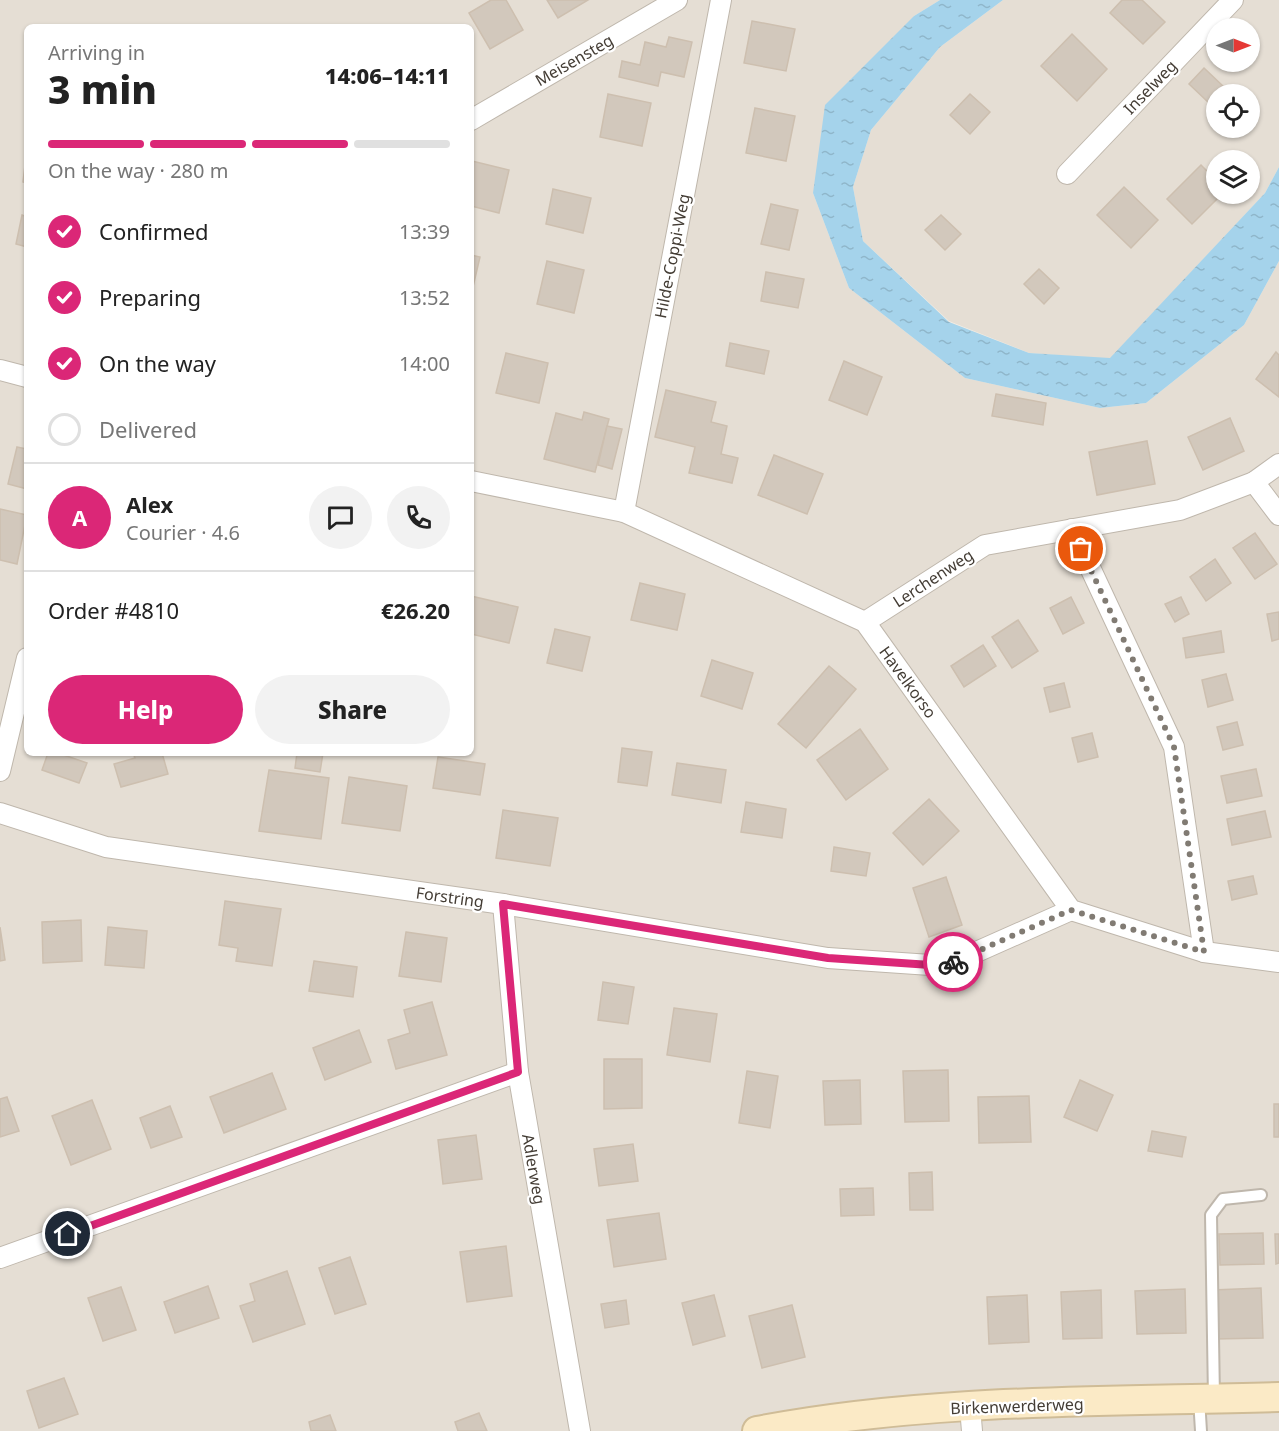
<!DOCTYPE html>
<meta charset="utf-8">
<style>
body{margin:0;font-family:"Noto Sans",sans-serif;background:#f2f2f2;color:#222;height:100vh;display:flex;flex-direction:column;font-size:22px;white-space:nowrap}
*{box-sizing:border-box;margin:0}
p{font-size:20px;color:#767676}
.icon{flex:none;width:33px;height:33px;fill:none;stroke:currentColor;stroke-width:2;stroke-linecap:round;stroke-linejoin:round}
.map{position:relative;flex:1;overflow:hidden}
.sheet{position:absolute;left:24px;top:24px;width:450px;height:732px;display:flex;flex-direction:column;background:#fff;border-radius:9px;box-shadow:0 2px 4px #0004}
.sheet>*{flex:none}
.needle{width:39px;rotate:90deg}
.controls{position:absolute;left:1206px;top:18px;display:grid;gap:12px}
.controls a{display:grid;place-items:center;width:54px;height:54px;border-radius:50%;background:#fff;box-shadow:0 2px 4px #0004;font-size:30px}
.pin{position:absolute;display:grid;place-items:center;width:51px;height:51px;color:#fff;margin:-26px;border:3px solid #fff;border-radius:50%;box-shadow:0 2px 6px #0007}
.courier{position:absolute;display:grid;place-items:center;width:60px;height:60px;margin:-30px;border:4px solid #db2777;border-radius:50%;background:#fff;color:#222;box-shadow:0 2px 8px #0007}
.summary em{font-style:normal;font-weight:800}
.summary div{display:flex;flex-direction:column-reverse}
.summary{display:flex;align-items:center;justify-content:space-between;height:102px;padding:0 24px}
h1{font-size:39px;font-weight:800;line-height:45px}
.bar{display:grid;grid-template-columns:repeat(4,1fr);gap:9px 6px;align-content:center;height:72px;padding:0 24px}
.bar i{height:8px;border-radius:4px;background:#e0e0e0}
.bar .selected{background:#db2777}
.bar p{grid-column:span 4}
.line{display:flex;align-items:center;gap:15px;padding:0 24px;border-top:2px solid #e0e0e0}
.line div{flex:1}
.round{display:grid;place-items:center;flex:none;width:63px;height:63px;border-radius:32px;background:#f2f2f2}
ol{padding:0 24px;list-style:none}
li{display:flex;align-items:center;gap:18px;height:66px}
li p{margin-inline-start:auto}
li .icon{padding:6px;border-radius:50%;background:#db2777;color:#fff;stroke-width:4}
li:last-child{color:#767676}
li i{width:33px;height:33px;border:3px solid #e0e0e0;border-radius:50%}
.primary-button{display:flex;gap:12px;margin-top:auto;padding:12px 24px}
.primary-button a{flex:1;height:69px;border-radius:36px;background:#db2777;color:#fff;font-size:24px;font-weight:800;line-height:69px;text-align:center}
.primary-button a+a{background:#f2f2f2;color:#222}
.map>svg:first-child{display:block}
.residential{fill:#e5ded4;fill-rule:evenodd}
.water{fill:url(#water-ripples)}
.building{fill:#d2c8bc;stroke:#cdbfaf;stroke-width:1.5}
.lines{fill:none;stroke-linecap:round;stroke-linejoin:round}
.lane-casing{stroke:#bfb7ac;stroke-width:14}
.street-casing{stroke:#bfb7ac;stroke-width:22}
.secondary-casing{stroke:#cfbc97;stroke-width:32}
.lane{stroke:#fff;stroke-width:10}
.street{stroke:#fff;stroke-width:20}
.secondary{stroke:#fbeac6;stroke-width:28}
.done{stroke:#817b73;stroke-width:6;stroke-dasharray:0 10.8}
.route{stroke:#db2777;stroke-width:8}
.labels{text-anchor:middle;stroke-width:4.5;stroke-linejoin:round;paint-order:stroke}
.street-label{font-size:16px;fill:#443d35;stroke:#fff}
</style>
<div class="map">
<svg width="1279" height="1431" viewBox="0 0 1279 1431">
<defs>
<pattern id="water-ripples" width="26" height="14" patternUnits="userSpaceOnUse" patternTransform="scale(1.5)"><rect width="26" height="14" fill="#a5d3eb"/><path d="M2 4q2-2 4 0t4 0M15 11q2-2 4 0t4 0" fill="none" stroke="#8fb6ca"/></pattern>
</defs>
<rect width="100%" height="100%" fill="#f2ede5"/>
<g class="residential">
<path d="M0,0H940L914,16L813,193L849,288L965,378L1100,408L1146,403L1244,325L1279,261V1431H0ZM27,27H471V753H27Z"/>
<path d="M1003,0H1279V167L1265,193L1110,359L1029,353L949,321L863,241L853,187L871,130L940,47ZM1216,28H1250V62H1216ZM1216,94H1250V128H1216ZM1216,160H1250V194H1216Z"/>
</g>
<polygon class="water" points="940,0 1003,0 940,47 871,130 853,187 863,241 949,322 1029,353 1110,358 1265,193 1279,167 1279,261 1244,325 1146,403 1100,408 965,378 849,288 813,193 825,105 914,16"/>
<g class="building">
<polygon points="491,0 506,0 523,30 490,49 469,13"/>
<polygon points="547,0 588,0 558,18"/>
<polygon points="1122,0 1142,0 1165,22 1143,44 1110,13"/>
<polygon points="752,21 795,29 786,71 744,63"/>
<polygon points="1072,34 1107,69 1077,101 1041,66"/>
<polygon points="669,37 692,42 684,77 661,72 658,86 619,77 622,61 640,65 645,42 666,47"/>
<polygon points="1204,68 1224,87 1209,103 1189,84"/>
<polygon points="608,94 651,103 642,146 600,137"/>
<polygon points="970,94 990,112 970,134 950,115"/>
<polygon points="755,108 795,116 786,161 746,153"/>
<polygon points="27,148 27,183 23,182"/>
<polygon points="472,161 509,170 499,213 471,206"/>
<polygon points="1201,165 1216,180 1216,194 1222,194 1192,224 1167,199"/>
<polygon points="1124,187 1158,220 1131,248 1097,215"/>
<polygon points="553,189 591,198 583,233 546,224"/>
<polygon points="771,204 798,210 789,250 761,244"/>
<polygon points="22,215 27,217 27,247 16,244"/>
<polygon points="941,215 961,234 945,250 925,230"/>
<polygon points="471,255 480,257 472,291 471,290"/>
<polygon points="547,261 584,270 574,313 537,304"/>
<polygon points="1039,269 1059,288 1044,304 1024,284"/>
<polygon points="766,272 804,279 798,308 761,301"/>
<polygon points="730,343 769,351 764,374 726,366"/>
<polygon points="1276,352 1279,355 1279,397 1256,379"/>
<polygon points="506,353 548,363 539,403 496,393"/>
<polygon points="844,361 882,377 867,415 829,400"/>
<polygon points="666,390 716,402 711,422 727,426 721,454 738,458 732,483 689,473 695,447 655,437"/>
<polygon points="996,394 1046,403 1043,425 992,416"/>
<polygon points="584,412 609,419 595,472 544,459 556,413 582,420"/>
<polygon points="1230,418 1244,451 1203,470 1188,437"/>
<polygon points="607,426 622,429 612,469 598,465"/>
<polygon points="1147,441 1155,484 1097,495 1089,452"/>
<polygon points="17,447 27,449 27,489 8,484"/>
<polygon points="774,455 823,474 807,514 758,495"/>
<polygon points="0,509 27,515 17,564 0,560"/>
<polygon points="1255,533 1277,564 1255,579 1233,548"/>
<polygon points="1215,559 1231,583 1206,601 1190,577"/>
<polygon points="640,583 685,594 677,630 631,620"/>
<polygon points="471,596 518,607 509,643 471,634"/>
<polygon points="1071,597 1084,623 1063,634 1050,608"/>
<polygon points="1181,597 1189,614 1175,622 1165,604"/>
<polygon points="1279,612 1279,639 1272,641 1267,614"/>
<polygon points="1018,620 1038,651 1012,668 992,637"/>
<polygon points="555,629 590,637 582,671 547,663"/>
<polygon points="1221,631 1224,652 1186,658 1183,638"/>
<polygon points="983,645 996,666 964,687 951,666"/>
<polygon points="712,660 753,673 742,709 701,696"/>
<polygon points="829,666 856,689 806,748 778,724"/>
<polygon points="1226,674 1233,700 1208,707 1202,680"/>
<polygon points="1064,683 1070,707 1050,712 1044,688"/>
<polygon points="1237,722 1243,745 1223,750 1217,727"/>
<polygon points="860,729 888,769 846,800 817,760"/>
<polygon points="1092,733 1098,757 1078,762 1072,738"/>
<polygon points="622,748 652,752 647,786 618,782"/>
<polygon points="48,753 58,753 87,763 79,783 42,770"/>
<polygon points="133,753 162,753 168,774 121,787 114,764 135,758"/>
<polygon points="297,753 323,753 320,772 295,768"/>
<polygon points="438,757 485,764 480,795 433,788"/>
<polygon points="677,763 726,770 721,803 672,795"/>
<polygon points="1256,769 1262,796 1227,803 1221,776"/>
<polygon points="269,770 329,778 321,839 259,831"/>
<polygon points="349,777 407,786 400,831 342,823"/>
<polygon points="929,799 959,831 923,865 893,833"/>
<polygon points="746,802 786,809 782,838 741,832"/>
<polygon points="503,810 558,818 550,866 496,858"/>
<polygon points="1265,811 1271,837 1232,845 1227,819"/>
<polygon points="834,847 870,853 866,876 831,871"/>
<polygon points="1253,876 1257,894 1232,900 1228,881"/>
<polygon points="946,877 962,925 929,937 913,888"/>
<polygon points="225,901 281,909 272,966 236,961 238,948 219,945"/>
<polygon points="81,920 82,961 43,963 42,922"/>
<polygon points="0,927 5,960 0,961"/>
<polygon points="108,927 147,931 144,968 105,965"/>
<polygon points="406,932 447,938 441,982 399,976"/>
<polygon points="314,961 357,967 353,997 309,991"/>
<polygon points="603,982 634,987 628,1024 598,1020"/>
<polygon points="432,1002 447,1055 396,1069 388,1040 410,1033 404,1010"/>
<polygon points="674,1008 717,1014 710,1062 667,1055"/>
<polygon points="359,1030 371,1062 325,1080 313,1048"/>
<polygon points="604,1059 642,1059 642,1108 604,1109"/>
<polygon points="948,1070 949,1121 905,1122 903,1071"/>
<polygon points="747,1071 778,1076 770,1128 739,1123"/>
<polygon points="272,1073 286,1109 224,1133 210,1097"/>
<polygon points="860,1080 861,1124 825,1125 823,1081"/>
<polygon points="1080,1080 1113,1095 1097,1131 1064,1117"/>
<polygon points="1029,1096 1031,1142 979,1143 978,1097"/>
<polygon points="7,1097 19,1131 0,1137 0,1099"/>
<polygon points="92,1100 111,1149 71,1165 52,1116"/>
<rect x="1274" y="1104" width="5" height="33"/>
<polygon points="170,1106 182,1137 151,1148 140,1118"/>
<polygon points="1152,1131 1186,1137 1182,1157 1148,1151"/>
<polygon points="476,1135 482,1179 443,1184 438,1140"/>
<polygon points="633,1144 638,1181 599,1186 594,1149"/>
<polygon points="932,1172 933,1210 910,1210 909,1173"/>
<polygon points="873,1188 874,1215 841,1216 840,1189"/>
<polygon points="659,1213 666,1259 614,1267 607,1220"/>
<polygon points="1263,1233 1264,1264 1220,1265 1219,1234"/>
<polygon points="1275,1234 1279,1234 1279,1263 1276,1264"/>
<polygon points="506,1246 512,1296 467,1302 460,1252"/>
<polygon points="350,1257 366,1304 335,1314 319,1268"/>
<polygon points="287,1271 305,1324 253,1342 240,1306 255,1301 250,1284"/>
<polygon points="208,1286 219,1318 175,1333 164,1302"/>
<polygon points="121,1287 136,1330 103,1341 88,1298"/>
<polygon points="1261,1288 1263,1338 1215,1339 1213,1290"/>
<polygon points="1185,1289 1186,1333 1137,1334 1135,1291"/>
<polygon points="1101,1290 1102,1338 1063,1339 1061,1292"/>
<polygon points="714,1295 725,1336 693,1345 682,1303"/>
<polygon points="1027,1295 1029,1342 989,1344 987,1297"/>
<polygon points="626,1300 629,1324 605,1328 601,1304"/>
<polygon points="792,1305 805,1357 762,1368 749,1316"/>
<polygon points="64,1378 78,1414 39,1428 27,1391"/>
<polygon points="479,1413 487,1431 458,1431 455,1422"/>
<polygon points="330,1415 336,1431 311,1431 309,1422"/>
</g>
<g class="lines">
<defs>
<g id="lane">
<polyline points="1214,1398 1211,1215 1223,1199 1261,1195"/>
<polyline points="1199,1399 1201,1431"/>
</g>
<g id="street">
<polyline points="471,120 677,0"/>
<polyline points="1067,174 1233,0"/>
<polyline points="0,370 27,377"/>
<polyline points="471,481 624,512 865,622 1071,910 1204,952 1279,962"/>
<polyline points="1254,482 1279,515"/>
<polyline points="624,512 721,0"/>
<polyline points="1072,529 1174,747 1204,952"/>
<polyline points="865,622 985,545 1180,510 1254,482 1279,464"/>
<polyline points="0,771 27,658"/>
<polyline points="0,813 106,847 503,904 828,958 945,966 1071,910"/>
<polyline points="503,904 518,1072 580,1431"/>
<polyline points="0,1258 518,1072"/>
<polyline points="970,1407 972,1431"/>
</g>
<path id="secondary" d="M757,1431C928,1398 1105,1402 1279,1397"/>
</defs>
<use href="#lane" class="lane-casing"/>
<use href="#street" class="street-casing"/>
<use href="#secondary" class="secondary-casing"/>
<use href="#lane" class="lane"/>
<use href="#street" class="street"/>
<use href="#secondary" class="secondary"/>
</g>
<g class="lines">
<polyline class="done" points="953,962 1071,910 1204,952 1174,747 1081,549"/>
<polyline class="route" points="68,1234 518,1072 503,904 828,958 945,966 953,962"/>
</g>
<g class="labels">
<g class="street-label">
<text transform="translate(574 60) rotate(-30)" y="6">Meisensteg</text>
<text transform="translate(1150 87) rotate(-46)" y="6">Inselweg</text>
<text transform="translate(672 256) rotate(-79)" y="6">Hilde-Coppi-Weg</text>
<text transform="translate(933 578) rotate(-33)" y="6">Lerchenweg</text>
<text transform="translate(908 682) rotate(54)" y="6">Havelkorso</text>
<text transform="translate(450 897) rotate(8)" y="6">Forstring</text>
<text transform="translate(534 1169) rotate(80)" y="6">Adlerweg</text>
<text transform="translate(1017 1406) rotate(-2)" y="6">Birkenwerderweg</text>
</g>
</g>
</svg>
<div class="controls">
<a><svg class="needle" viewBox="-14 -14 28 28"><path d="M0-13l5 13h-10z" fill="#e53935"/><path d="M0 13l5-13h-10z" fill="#767676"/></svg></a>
<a><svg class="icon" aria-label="locate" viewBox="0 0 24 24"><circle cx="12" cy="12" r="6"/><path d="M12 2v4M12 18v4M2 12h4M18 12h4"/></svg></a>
<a><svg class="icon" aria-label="layers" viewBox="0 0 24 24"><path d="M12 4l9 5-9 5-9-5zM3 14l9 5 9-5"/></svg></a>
</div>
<div class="pin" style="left:1081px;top:549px;background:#ea580c"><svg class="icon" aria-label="bag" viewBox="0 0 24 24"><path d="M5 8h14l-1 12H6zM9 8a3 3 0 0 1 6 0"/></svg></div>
<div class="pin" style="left:68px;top:1234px;background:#1f2937"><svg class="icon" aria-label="home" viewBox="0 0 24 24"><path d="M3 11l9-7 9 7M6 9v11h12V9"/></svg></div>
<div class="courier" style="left:953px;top:962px"><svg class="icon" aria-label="bike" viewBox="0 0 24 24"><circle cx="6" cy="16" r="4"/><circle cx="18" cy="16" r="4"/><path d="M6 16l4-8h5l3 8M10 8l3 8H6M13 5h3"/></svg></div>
<section class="sheet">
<div class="summary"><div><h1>3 min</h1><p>Arriving in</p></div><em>14:06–14:11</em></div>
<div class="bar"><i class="selected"></i><i class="selected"></i><i class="selected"></i><i></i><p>On the way · 280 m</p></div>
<ol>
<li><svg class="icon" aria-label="check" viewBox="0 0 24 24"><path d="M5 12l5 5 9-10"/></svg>Confirmed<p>13:39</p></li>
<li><svg class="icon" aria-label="check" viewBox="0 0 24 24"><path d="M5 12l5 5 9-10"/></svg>Preparing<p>13:52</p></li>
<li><svg class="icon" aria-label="check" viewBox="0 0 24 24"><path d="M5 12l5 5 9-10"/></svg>On the way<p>14:00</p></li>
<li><i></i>Delivered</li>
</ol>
<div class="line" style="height:108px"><b class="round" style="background:#db2777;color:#fff">A</b><div><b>Alex</b><p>Courier · 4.6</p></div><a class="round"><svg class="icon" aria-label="chat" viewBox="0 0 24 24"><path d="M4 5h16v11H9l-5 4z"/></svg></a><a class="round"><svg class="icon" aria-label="phone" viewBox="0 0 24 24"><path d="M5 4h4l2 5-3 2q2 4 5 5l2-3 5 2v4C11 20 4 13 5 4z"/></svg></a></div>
<div class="line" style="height:78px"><div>Order #4810</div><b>€26.20</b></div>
<div class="primary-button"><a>Help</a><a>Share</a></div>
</section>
</div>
